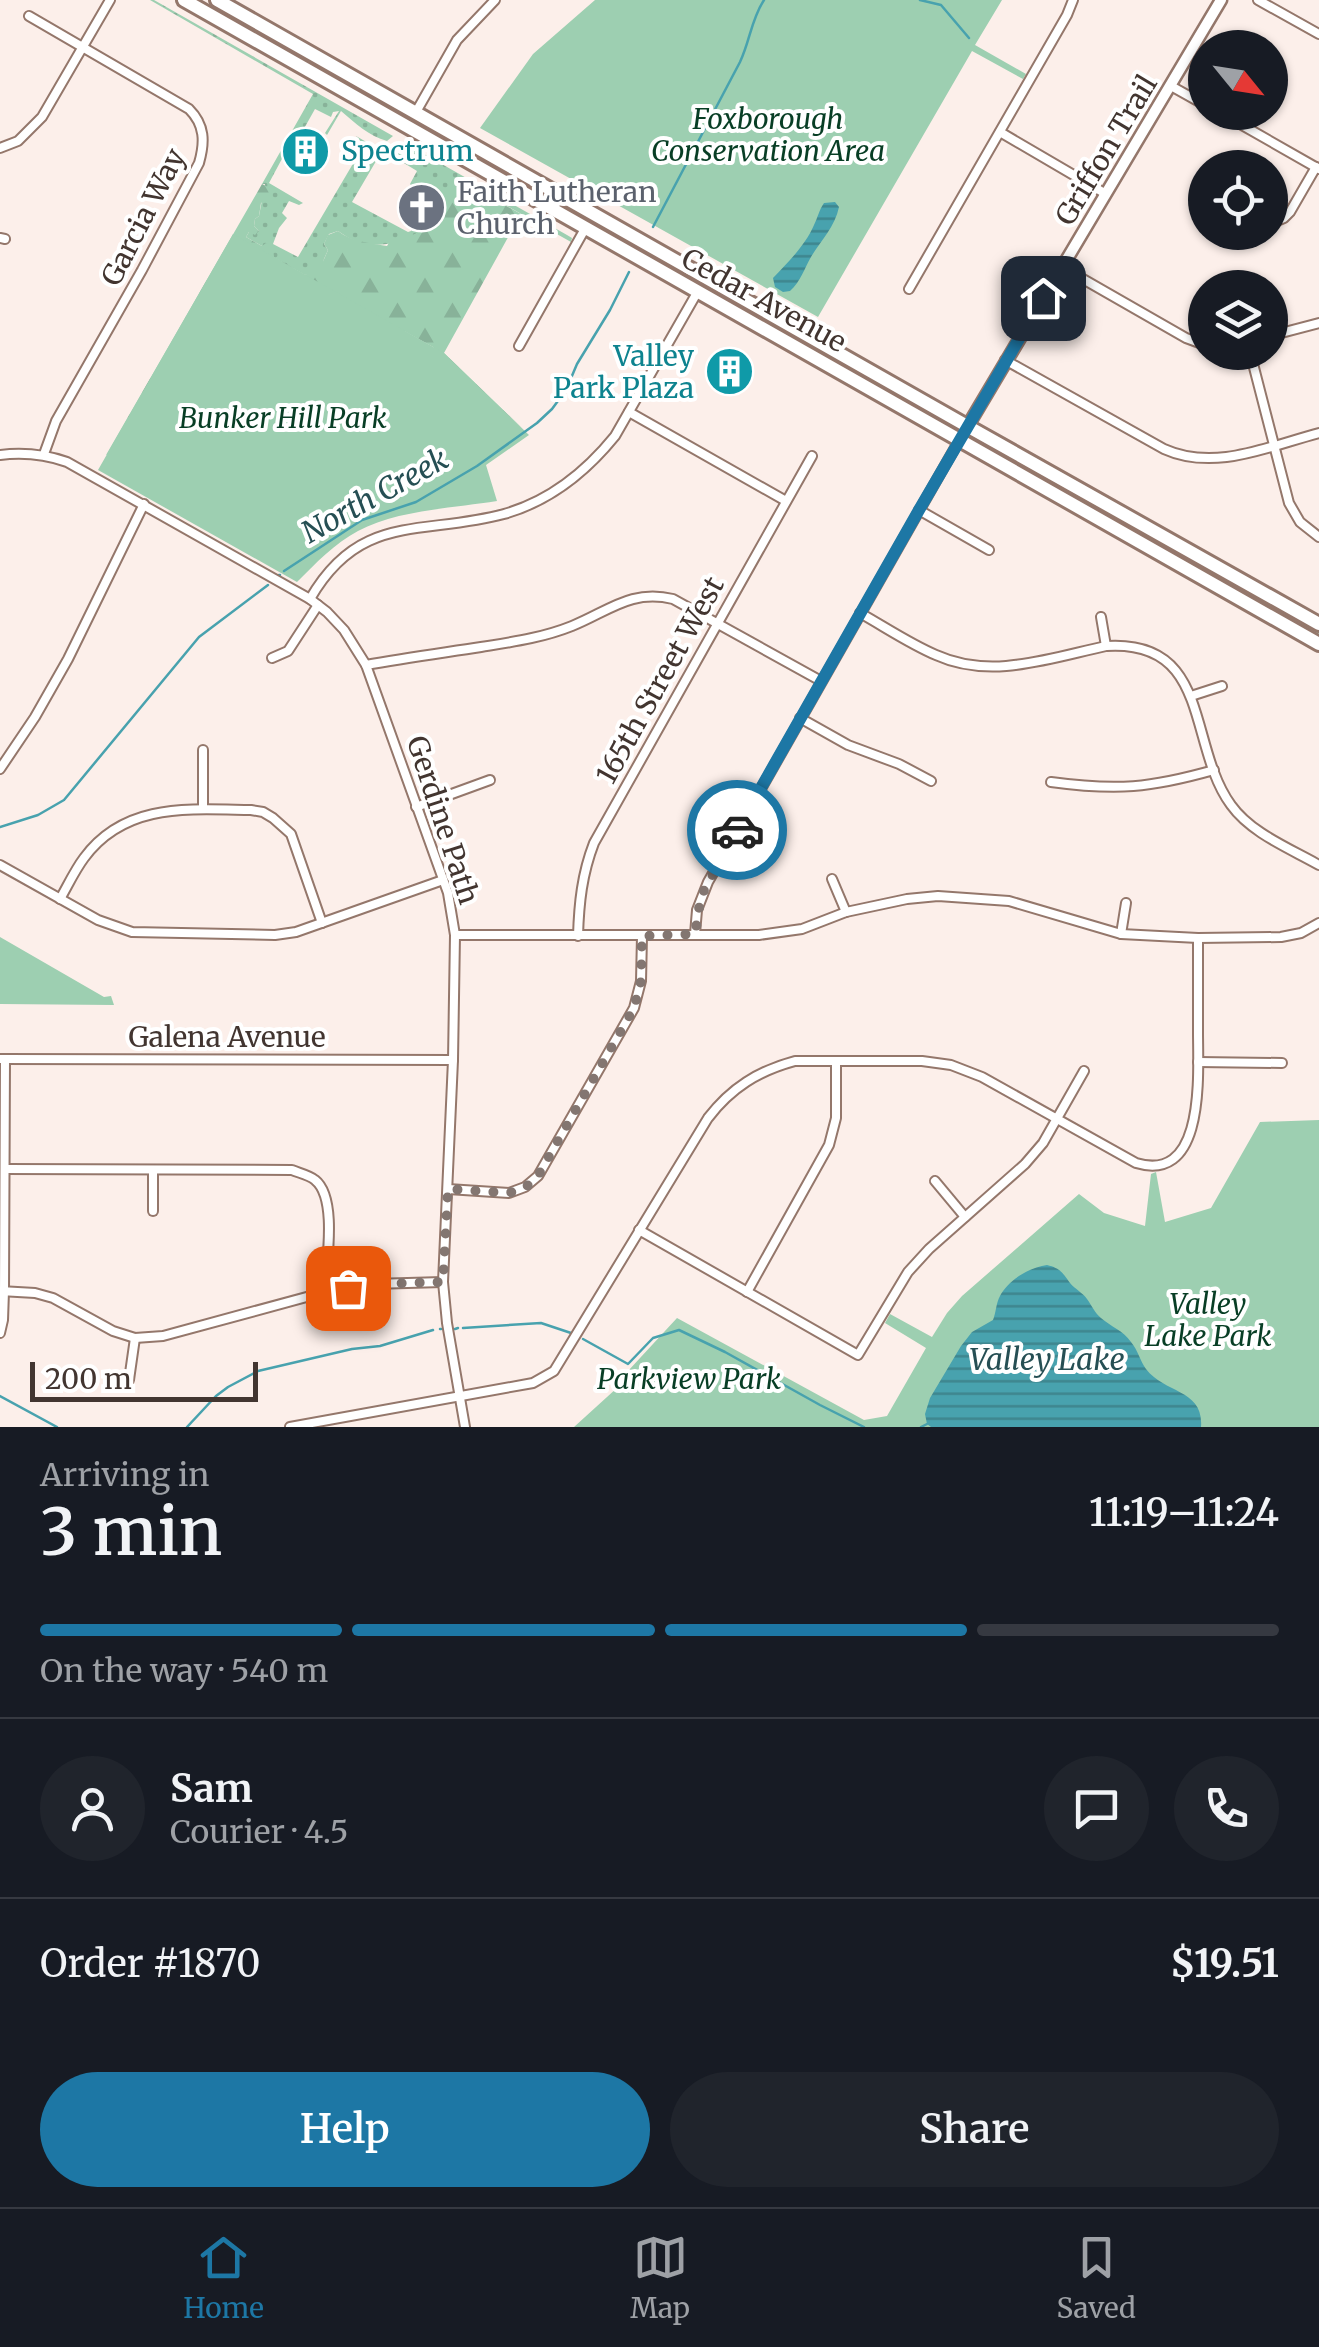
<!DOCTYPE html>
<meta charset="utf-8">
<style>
body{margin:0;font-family:Merriweather,serif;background:#20242c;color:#f1f3f6;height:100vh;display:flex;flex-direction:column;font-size:38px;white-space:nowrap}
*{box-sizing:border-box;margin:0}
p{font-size:32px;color:#9ea1a6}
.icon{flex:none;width:55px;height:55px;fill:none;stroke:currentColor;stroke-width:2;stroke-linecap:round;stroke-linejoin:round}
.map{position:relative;height:1427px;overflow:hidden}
.details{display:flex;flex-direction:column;background:#171b24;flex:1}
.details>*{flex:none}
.needle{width:65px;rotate:120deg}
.buttons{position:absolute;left:1188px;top:30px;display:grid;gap:20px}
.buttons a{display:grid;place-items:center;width:100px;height:100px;border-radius:50%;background:#171b24;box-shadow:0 2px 8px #0004;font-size:50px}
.scale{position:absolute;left:30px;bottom:25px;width:228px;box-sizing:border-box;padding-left:10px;border:5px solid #423530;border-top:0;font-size:28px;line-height:35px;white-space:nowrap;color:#423530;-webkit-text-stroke:8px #fff;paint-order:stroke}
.pin{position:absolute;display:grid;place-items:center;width:85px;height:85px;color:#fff;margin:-42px;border-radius:20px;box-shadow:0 5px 15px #0006}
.courier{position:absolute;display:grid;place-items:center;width:100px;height:100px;margin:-50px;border:8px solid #1d77a5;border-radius:50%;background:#fff;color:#222;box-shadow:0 2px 12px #0007}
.headline em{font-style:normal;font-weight:600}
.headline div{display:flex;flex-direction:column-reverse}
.headline{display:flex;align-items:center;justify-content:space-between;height:170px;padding:0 40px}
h1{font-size:65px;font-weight:600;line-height:75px}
.bar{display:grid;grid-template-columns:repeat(4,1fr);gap:15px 10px;align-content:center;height:120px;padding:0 40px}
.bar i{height:12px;border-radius:8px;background:#363941}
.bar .current{background:#1d77a5}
.bar p{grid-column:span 4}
.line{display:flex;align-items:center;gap:25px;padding:0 40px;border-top:2px solid #363941}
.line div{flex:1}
.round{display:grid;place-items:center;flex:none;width:105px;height:105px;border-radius:52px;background:#20242c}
.primary-button{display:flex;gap:20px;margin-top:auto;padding:20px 40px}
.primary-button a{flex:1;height:115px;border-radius:60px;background:#1d77a5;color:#fff;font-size:40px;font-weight:600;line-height:115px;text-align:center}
.primary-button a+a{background:#20242c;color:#f1f3f6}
.tab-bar{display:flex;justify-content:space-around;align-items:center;height:140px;border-top:2px solid #363941;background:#171b24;font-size:28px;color:#9ea1a6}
.tab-bar a{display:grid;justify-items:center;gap:5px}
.tab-bar .current{color:#1d77a5}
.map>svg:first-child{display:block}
.grass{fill:url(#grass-dots)}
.forest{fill:url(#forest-firs)}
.park{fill:#9dcfb1}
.water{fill:url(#water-rules)}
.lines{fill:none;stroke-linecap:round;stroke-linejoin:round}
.stream{stroke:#48a2ae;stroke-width:2.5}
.minor-casing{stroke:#94776b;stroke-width:12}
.tertiary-casing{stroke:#94776b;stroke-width:15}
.primary-casing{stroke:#94776b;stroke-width:18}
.minor{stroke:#fff;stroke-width:8}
.tertiary{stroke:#fff;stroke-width:10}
.primary{stroke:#fff;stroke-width:12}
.done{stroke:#837671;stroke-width:10;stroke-dasharray:0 18}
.route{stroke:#1d77a5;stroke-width:12}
.labels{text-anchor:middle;stroke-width:8;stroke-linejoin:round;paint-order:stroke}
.park-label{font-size:28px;font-style:italic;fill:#083e25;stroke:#fff}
.street-label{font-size:28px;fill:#423530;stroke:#fff}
.culture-label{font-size:28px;fill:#0d838f;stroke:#fff;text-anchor:start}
.worship-label{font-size:28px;fill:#5b616d;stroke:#fff;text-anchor:start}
.water-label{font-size:30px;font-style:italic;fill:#264f54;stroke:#fff}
</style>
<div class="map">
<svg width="1319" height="1427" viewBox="0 0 1319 1427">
<defs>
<pattern id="grass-dots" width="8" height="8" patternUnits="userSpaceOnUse" patternTransform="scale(2.5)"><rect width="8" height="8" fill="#9dcfb1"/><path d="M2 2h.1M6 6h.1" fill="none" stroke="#88b299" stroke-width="1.8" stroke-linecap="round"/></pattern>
<pattern id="forest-firs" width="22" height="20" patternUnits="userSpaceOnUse" patternTransform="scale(2.5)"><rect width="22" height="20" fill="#9dcfb1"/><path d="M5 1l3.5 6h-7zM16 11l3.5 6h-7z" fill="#88b299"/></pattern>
<pattern id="water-rules" width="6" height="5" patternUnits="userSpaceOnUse" patternTransform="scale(2.5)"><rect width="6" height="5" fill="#48a2ae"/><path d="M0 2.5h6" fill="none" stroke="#3e858e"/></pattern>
</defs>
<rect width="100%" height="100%" fill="#fcefea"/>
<g class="grass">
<path d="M150,0H154L393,136L387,141C369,136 355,123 341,111L327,135L325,133L339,111L333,112L331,117L315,109L288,157L284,155L269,183L303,203L299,205L289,201L282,213L287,218L279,228L273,244L298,257L364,145L356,136L382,151L352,202L408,232L411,231L417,219L429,226L440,205L416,191L410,184L417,171L394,157L403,142L567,235L572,238L571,242L468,184L444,203L445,211C418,240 375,259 338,231L329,234L324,244L328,250L324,259L321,272L305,275L273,257V248L262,246L246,237L249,232L259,231L254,226L255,219L259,216L265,184H262L313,94Z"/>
<polygon points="301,54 697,278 694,283 298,58"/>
<polygon points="1085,502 1121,519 1319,631 1319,634 1273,610 1084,503"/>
</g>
<path class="forest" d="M461,181L521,214L444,353L524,430L433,347L404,331L354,372L106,455L262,184L268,187L270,193L266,200L261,203L259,216L255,219L254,226L259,231L255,235L249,232L246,237L262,246L266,243L270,244L273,247L274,257L305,275L312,271L321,272V266L328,250L324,244L328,235L338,231C352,242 370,243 387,246L390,241C416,235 427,231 445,211L440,197L442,190Z"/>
<g class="park">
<polygon points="595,0 1002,0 975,45 1026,74 1023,79 972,51 818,317 480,128 533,54"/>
<path d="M233,234L444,353L529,435L486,465L497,501C454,508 397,510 358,531C335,543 315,564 297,582L98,470Z"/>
<polygon points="0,937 104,997 111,996 114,1005 0,1004"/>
<polygon points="1319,1120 1319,1427 574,1427 618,1387 628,1371 677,1318 864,1420 887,1416 926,1348 885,1323 890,1314 932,1337 947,1313 962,1296 1079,1194 1104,1213 1145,1226 1151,1174 1156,1172 1165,1222 1211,1208 1260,1122"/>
</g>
<g class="water">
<path d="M835,202L839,207C835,227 821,240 811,257C804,269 801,281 790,291L783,292L775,287L773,278C788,262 805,246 814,225C818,217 819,210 824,203Z"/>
<path d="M1047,1265C1060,1268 1063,1273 1070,1283C1075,1289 1083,1293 1087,1299C1092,1306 1095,1313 1101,1318C1111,1327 1123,1330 1131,1342C1138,1350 1140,1361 1146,1369C1165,1394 1204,1389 1201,1427H931L927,1424L925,1414L930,1398L961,1346L972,1332L993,1320C996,1313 996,1303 1000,1296C1008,1280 1030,1267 1047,1265Z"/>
</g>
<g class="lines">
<g class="stream">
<polyline points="920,0 941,5 969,38"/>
<path d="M653,227L740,62C750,41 751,20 764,0"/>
<polyline points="284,571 362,520 416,502 477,466 537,423 552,409 566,390 577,364 610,310 629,272"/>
<polyline points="279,575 280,575"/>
<polyline points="0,827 38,815 64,800 199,637 268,585"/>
<polyline points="463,1328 541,1323 571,1333"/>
<polyline points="440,1329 441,1329"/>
<polyline points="455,1329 458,1328"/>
<polyline points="583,1339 628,1364 653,1338 679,1330 725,1352 820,1405 864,1427"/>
<polyline points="0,1396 57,1427"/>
<polyline points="187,1427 216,1396 228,1387 258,1371 352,1349 380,1346 433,1330"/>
<polyline points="921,1427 927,1424"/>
</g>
<defs>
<g id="minor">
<polyline points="1258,0 1319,34"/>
<path d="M29,16L189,109C205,125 205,142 199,163L142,270L56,421L44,454"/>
<polyline points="1171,86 1205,105"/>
<polyline points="416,112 457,40 495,0"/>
<polyline points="1219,112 1319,169"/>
<polyline points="1000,132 1106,194"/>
<polyline points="0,148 18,141 42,117 110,0"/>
<polyline points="1270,224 1284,218 1290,212 1316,167"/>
<polyline points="0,238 5,239"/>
<polyline points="1062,267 1186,338 1205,345"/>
<polyline points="909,289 1067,15 1073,0"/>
<polyline points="1270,336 1319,323"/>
<polyline points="519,346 586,227"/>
<polyline points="1250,352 1289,503 1300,522 1319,537"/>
<path d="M1005,360L1164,449C1215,472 1269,446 1319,433"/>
<polyline points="629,412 786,501"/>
<path d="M0,455C24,452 44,454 67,462L310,599L327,612L344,630L366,665L448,893L455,935L453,1060L443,1282L447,1323L465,1427"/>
<polyline points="919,510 989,550"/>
<path d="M310,599C360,512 422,536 504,514C550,501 585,473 615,436L698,291"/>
<path d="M860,613C885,627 910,644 936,655C991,680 1050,658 1106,646C1212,639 1187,745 1231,805C1251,833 1289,848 1319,865"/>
<polyline points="1101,617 1106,646"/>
<polyline points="272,658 288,651 318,605"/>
<path d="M366,665C404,658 442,653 481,647C512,642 542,638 572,626C609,611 631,589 673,599L821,681"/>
<polyline points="1191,696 1222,686"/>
<polyline points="800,718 848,745 899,764 931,781"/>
<polyline points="203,750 203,809"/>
<polyline points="0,769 35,717 68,659 144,504"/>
<path d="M1051,782C1117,791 1150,788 1214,770"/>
<polyline points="416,807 490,780"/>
<polyline points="0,865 98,920 132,932 275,935 296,932 443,880"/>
<polyline points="832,879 846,912"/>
<path d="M60,899C68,885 75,870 84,858C125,802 190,809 251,810L263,812L273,818L291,834L322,923"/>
<polyline points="695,934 697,910 708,882 960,439"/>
<polyline points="1121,934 1126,903"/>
<polyline points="455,935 759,935 802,929 846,912 907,899 938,896 1009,901 1121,934 1198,938 1281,937 1301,933 1319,923"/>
<path d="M578,936C579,903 582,874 594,843L812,456"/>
<polyline points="0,1059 453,1060"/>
<polyline points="1198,1062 1282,1063"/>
<path d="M5,1169L292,1170C299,1173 309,1175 315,1180C338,1198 326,1265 325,1292"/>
<polyline points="935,1181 965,1217"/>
<polyline points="448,1189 509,1193 525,1187 538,1176 634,1008 641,981 642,936"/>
<polyline points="153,1211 153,1170"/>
<polyline points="639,1230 858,1355 908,1272 929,1249 1025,1164 1043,1143 1084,1071"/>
<polyline points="0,1291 35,1293 53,1298 113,1331 135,1338 163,1336 325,1292 372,1284 443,1282"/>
<polyline points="747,1292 829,1145 836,1118 836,1061"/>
<polyline points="0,1333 3,1320 4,1291 5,1059"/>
<polyline points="129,1380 135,1338"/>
<path d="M290,1427L533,1383L554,1371L708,1118C731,1088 758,1071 795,1061H922L951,1065L982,1077L1136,1163C1206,1184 1198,1074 1198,1032C1198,1001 1198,969 1198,938"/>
</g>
<polyline id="tertiary" points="960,439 1221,0"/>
<g id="primary">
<polyline points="184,0 1319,644"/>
<polyline points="217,0 967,426 1319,624"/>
</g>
</defs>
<use href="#minor" class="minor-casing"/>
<use href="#tertiary" class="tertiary-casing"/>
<use href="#primary" class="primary-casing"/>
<use href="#minor" class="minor"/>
<use href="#tertiary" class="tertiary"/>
<use href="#primary" class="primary"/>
</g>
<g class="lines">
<polyline class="done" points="348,1288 372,1284 443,1282 448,1189 509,1193 525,1188 538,1176 634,1008 641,981 642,936 695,934 701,896 737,830"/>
<polyline class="route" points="737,830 919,510 1043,298"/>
</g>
<defs>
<symbol id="building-disc" viewBox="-11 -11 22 22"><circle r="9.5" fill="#0f9aa8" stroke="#fff"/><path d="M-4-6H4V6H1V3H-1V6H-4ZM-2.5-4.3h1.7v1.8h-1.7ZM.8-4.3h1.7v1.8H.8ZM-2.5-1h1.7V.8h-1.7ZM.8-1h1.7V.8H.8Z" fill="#fff"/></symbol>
<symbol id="church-disc" viewBox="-11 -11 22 22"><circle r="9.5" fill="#6b7280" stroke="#fff"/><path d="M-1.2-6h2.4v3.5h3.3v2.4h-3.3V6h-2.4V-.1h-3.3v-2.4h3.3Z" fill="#fff"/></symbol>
</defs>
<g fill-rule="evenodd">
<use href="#building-disc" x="278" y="124" width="55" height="55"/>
<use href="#church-disc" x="394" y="180" width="55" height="55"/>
<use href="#building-disc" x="702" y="344" width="55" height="55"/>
</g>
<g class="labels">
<g class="park-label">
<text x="768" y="129">Foxborough<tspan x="768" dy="32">Conservation Area</tspan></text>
<text x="283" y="428">Bunker Hill Park</text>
<text x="1208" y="1314">Valley<tspan x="1208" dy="32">Lake Park</tspan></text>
<text x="689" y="1389">Parkview Park</text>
</g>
<g class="street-label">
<text transform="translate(1106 150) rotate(-59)" y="10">Griffon Trail</text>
<text transform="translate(143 217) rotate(-63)" y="10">Garcia Way</text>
<text transform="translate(764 300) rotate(29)" y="10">Cedar Avenue</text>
<text transform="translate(660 680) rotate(-61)" y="10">165th Street West</text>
<text transform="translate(443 820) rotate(72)" y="10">Gerdine Path</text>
<text x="227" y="1047">Galena Avenue</text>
</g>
<g class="culture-label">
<text x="341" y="161">Spectrum</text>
<text x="694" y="366" text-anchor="end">Valley<tspan x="694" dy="32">Park Plaza</tspan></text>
</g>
<g class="worship-label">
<text x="457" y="202">Faith Lutheran<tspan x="457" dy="32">Church</tspan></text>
</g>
<g class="water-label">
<text transform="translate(375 496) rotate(-29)" y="10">North Creek</text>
<text x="1047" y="1370">Valley Lake</text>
</g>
</g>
</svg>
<div class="buttons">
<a><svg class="needle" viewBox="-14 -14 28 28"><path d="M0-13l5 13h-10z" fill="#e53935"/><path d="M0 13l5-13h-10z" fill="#9ea1a6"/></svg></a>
<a><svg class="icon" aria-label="locate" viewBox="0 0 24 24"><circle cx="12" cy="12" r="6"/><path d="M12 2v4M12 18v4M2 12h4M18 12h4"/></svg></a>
<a><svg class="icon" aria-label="layers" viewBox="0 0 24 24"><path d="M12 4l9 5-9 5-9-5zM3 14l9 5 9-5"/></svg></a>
</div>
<div class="scale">200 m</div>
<div class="pin" style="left:348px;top:1288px;background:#ea580c"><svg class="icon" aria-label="bag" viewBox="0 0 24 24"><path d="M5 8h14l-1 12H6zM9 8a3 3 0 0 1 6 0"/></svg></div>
<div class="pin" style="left:1043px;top:298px;background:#1f2937"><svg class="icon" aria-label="home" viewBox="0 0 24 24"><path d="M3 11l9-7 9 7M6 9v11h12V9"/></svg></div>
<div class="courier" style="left:737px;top:830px"><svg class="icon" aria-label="car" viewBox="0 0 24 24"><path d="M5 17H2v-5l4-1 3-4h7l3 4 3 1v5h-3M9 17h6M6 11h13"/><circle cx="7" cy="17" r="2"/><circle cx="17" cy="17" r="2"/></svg></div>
</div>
<section class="details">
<div class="headline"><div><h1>3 min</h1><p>Arriving in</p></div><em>11:19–11:24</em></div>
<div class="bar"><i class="current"></i><i class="current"></i><i class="current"></i><i></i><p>On the way · 540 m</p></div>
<div class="line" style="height:180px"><a class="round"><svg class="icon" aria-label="person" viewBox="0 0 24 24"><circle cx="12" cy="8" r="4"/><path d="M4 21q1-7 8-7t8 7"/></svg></a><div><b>Sam</b><p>Courier · 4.5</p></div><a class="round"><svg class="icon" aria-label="chat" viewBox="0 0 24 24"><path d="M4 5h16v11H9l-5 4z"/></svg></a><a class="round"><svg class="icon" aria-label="phone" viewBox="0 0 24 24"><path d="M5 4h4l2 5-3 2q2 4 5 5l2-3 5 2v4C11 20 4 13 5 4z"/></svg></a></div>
<div class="line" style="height:130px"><div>Order #1870</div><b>$19.51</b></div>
<div class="primary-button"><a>Help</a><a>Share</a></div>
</section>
<nav class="tab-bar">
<a class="current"><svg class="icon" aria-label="home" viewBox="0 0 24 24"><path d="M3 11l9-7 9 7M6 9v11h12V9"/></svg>Home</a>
<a><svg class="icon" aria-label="map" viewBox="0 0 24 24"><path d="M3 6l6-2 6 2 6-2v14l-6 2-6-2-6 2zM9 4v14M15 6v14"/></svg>Map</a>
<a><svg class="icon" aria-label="saved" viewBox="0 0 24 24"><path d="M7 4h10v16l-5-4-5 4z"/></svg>Saved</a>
</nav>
